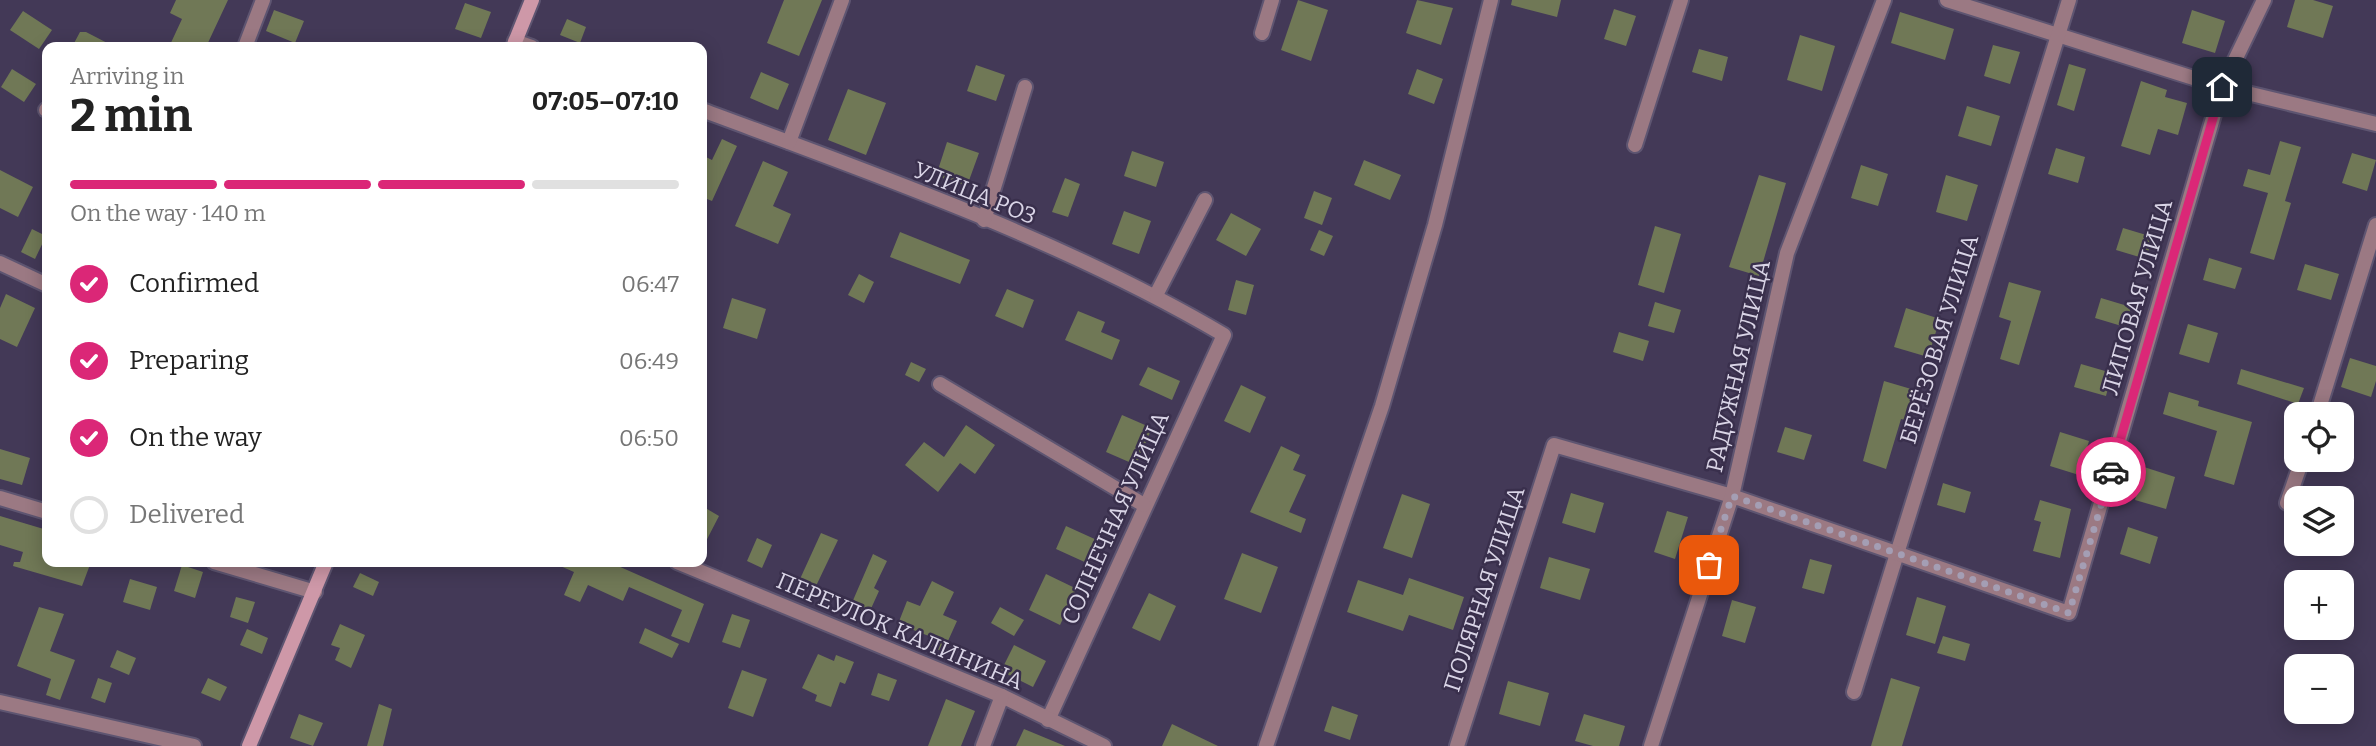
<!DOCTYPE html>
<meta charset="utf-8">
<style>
body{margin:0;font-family:Bitter,serif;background:#f6f6f6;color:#222;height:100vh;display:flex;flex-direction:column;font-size:26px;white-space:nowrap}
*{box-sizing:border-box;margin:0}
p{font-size:23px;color:#767676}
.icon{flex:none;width:38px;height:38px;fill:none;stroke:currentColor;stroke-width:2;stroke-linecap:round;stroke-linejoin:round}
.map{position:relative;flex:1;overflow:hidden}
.panel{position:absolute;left:42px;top:42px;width:665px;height:525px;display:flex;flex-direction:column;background:#fff;border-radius:14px;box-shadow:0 4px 18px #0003}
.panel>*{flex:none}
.fabs{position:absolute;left:2284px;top:402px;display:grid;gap:14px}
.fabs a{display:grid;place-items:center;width:70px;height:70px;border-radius:14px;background:#fff;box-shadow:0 4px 18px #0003;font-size:35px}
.pin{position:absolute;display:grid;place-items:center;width:60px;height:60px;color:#fff;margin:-30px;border-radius:14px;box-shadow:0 4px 10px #0006}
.courier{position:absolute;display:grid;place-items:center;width:70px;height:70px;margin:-35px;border:5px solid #db2777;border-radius:50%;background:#fff;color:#222;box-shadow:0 2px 9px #0007}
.headline em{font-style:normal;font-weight:700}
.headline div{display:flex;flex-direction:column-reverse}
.headline{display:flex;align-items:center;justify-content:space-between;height:119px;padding:0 28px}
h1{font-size:46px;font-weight:700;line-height:52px}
.bar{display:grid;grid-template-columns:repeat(4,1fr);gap:10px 7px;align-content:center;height:84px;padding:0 28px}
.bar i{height:9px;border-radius:5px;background:#e0e0e0}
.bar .on{background:#db2777}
.bar p{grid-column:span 4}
ol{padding:0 28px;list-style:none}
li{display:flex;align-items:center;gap:21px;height:77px}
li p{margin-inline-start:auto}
li .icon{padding:7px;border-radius:50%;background:#db2777;color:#fff;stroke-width:4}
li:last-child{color:#767676}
li i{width:38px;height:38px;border:4px solid #e0e0e0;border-radius:50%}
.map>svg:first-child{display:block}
.building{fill:#707856}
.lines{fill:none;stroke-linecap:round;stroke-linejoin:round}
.street-casing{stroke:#5e5571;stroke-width:18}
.secondary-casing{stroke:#5e5571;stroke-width:18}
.street{stroke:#9b7983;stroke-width:14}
.secondary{stroke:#ce98a8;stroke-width:14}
.done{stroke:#a49eb4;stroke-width:7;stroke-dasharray:0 12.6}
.route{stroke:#db2777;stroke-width:9}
.labels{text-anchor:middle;stroke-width:5;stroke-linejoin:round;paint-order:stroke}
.street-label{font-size:23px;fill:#d9d4e6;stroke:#392f4c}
</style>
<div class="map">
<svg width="2376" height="746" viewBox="0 0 2376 746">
<rect width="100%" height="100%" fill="#433957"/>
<g class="building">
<polygon points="176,0 228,0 206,47 169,47 182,19 170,13"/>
<polygon points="784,0 822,0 799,56 767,43"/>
<polygon points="1298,0 1328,10 1311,61 1281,50"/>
<polygon points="1417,0 1453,8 1441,45 1406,33"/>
<polygon points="1512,0 1561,0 1557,17 1511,5"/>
<polygon points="2295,0 2313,0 2333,6 2323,38 2287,27"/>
<polygon points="465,3 491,12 481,38 455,29"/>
<polygon points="1614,9 1636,16 1626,46 1604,39"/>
<polygon points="274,10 304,21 295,43 266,31"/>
<polygon points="2192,10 2225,21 2215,53 2182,43"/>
<polygon points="23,11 52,30 39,49 10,30"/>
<polygon points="1900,12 1954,29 1945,60 1891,43"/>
<polygon points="567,19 586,27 580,43 560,35"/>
<polygon points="80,32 86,32 115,47 72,47"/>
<polygon points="1800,35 1835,46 1822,91 1787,80"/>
<polygon points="1993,45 2020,52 2010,84 1984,76"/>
<polygon points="1699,49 1728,57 1722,81 1692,72"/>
<polygon points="2069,64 2086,69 2074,111 2057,105"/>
<polygon points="976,65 1005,75 996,101 967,91"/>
<polygon points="12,69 36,84 24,102 1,87"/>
<polygon points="1417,69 1443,79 1434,104 1408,94"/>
<polygon points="761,72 789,84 778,110 750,98"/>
<polygon points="2141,81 2167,90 2165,97 2187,103 2178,135 2158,129 2150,155 2121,146"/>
<polygon points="848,89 886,103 866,155 828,140"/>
<polygon points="1967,106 2000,116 1991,146 1958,136"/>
<polygon points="722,139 737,146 712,201 702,197 702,155 712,160"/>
<polygon points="2280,141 2301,147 2285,201 2291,203 2274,260 2250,253 2268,193 2243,186 2248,169 2270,175"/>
<polygon points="947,142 979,153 967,186 936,176"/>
<polygon points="2056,148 2085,157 2078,183 2048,174"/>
<polygon points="1132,151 1164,162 1156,187 1124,176"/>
<polygon points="2352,153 2376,160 2367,191 2342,183"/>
<polygon points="1364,160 1401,175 1390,200 1354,185"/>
<polygon points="763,161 788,172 773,206 791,214 778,244 735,226"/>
<polygon points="1861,165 1888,174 1878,206 1851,198"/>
<polygon points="0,170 33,187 18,217 0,208"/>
<polygon points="1759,175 1786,183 1759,276 1729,267"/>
<polygon points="1946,175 1978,185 1967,221 1936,212"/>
<polygon points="1065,178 1080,184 1068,217 1052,212"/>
<polygon points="1314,191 1332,198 1322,225 1304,218"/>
<polygon points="1124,211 1151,221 1139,254 1112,244"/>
<polygon points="1231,213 1261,229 1246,256 1216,240"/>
<polygon points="1655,226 1681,234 1664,293 1638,285"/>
<polygon points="2123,228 2153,237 2146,259 2116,250"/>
<polygon points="32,229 46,236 35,259 21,252"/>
<polygon points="1319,230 1333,236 1324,256 1310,250"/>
<polygon points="900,232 970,260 960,284 890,257"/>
<polygon points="2209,258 2242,268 2235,289 2203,280"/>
<polygon points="2305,264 2339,274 2331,300 2297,290"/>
<polygon points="859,274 874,282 864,303 848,295"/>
<polygon points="1236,280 1254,285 1246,315 1228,310"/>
<polygon points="2009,282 2041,291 2019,365 2000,359 2011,321 1999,317"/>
<polygon points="1007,289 1034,300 1023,328 995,316"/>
<polygon points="6,294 35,308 17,347 0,339 0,308"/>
<polygon points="732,298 766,309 757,339 723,328"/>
<polygon points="2101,298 2131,307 2125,327 2095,318"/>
<polygon points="1655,302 1681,310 1674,333 1648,326"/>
<polygon points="1906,308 1940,319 1928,357 1894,347"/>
<polygon points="1078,311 1105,322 1101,332 1120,340 1112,360 1065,340"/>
<polygon points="2188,324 2218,333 2209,363 2179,354"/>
<polygon points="1619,332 1649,341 1643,361 1613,352"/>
<polygon points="2350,358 2376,366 2376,381 2371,397 2341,387"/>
<polygon points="911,362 926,369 919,382 905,375"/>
<polygon points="2081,364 2112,373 2106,396 2074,387"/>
<polygon points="1148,367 1180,381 1172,400 1139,385"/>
<polygon points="2241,369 2304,388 2298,404 2237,384"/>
<polygon points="1884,381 1918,391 1909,421 1901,419 1886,469 1863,461"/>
<polygon points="1241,385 1266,397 1250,433 1224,421"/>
<polygon points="2169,392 2199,401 2198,406 2252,422 2234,485 2204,476 2217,431 2163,414"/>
<polygon points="1122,415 1152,428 1136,465 1106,452"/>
<polygon points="966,425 995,445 975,474 960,463 938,492 905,465 924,442 944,457"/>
<polygon points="1785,427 1812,435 1804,460 1777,452"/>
<polygon points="2060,432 2089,441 2079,475 2050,466"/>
<polygon points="1281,446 1300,455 1293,470 1306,475 1289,512 1306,519 1301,533 1250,512"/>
<polygon points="0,449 30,458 22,485 0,479"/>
<polygon points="2144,467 2175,477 2166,509 2135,500"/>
<polygon points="1943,483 1971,492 1965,513 1937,505"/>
<polygon points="1571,493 1604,503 1595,533 1562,523"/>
<polygon points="1402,494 1430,504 1412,558 1383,548"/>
<polygon points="2040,500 2071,509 2060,558 2033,551 2041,522 2034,520"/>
<polygon points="702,506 719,516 702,549"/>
<polygon points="1667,511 1688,517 1675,559 1654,552"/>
<polygon points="0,516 47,530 47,562 91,562 82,586 13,566 14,562 20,562 23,552 0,545"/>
<polygon points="1066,526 1099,541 1089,564 1056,549"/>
<polygon points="2128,527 2158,537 2150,564 2120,554"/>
<polygon points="821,533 838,540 816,586 800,579"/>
<polygon points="757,538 772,545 762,568 747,561"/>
<polygon points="1242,553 1278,567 1261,613 1224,599"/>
<polygon points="873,554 887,561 874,588 879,591 869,613 851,605"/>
<polygon points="1549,557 1590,569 1580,600 1540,588"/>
<polygon points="1810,559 1832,565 1824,594 1802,588"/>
<polygon points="551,562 609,562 704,604 689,643 671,636 682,610 629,587 623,601 588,585 580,602 564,595 574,572"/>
<polygon points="182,565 203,572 195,598 174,591"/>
<polygon points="360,573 379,582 373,596 353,587"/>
<polygon points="1046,574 1077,589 1060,625 1029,610"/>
<polygon points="1409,578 1464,597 1453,630 1409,615 1403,631 1347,612 1358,580 1403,595"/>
<polygon points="130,579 157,587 150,610 123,602"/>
<polygon points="932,581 954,592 943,615 957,621 943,652 930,646 934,638 898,624 907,601 920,606"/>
<polygon points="1149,593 1176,606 1160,641 1132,628"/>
<polygon points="236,597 255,602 248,623 230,617"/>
<polygon points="1917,597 1946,606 1935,644 1906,635"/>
<polygon points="1732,600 1756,607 1745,643 1722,636"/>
<polygon points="39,607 64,614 50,651 75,660 60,700 46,695 51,679 17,666"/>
<polygon points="1000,607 1024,620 1014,636 991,623"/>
<polygon points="732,614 750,620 740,648 722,642"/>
<polygon points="340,624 365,635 351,668 335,660 340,648 331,645"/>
<polygon points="645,628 679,644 672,658 639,643"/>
<polygon points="247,629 268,638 262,654 240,645"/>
<polygon points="1943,636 1970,644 1965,661 1937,653"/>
<polygon points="1014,645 1046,661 1033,687 1001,671"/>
<polygon points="117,650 136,658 129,675 110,667"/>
<polygon points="818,654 834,661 836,655 854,662 845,684 840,682 831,707 815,701 817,695 802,688"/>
<polygon points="742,670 767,679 753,717 728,708"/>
<polygon points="878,673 897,680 889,701 871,695"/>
<polygon points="98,678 112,683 105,703 91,698"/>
<polygon points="208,678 227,687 220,701 201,693"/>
<polygon points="1891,678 1920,687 1902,746 1871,746"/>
<polygon points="1508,681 1549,693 1540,726 1499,714"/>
<polygon points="946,699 975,711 961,746 928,746"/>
<polygon points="379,704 392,709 383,746 367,746"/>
<polygon points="1332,706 1358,715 1350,740 1324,731"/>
<polygon points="299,714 323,723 313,746 290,738"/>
<polygon points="1584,714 1625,726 1619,746 1593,746 1575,741"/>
<polygon points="1172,724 1218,746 1162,746"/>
<polygon points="1024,729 1065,746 1016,746"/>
</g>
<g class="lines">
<defs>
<g id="street">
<polyline points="1947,0 2222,87 2376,124"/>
<polyline points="1262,33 1272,0"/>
<polyline points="515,41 532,47"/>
<polyline points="245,47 263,0"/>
<polyline points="46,110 47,109"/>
<path d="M702,110C877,175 1063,240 1224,335L1048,720"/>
<polyline points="789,142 842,0"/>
<polyline points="1635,145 1681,0"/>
<polyline points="984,220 1025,87"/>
<polyline points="0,263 47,285"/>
<polyline points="1156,295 1205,200"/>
<polyline points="940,384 1144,505"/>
<polyline points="2317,415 2376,225"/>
<polyline points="0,498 47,512"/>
<polyline points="2287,503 2302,460"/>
<polyline points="214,562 315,592"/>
<polyline points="677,562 1002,696 1104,746"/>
<polyline points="1854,692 2069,0"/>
<polyline points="0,702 194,746"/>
<polyline points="983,746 1002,696"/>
<polyline points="1266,746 1382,406 1435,225 1491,0"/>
<polyline points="1457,746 1554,445 1732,496 2069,613 2222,87 2264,0"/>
<polyline points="1651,746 1732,496 1787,253 1884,0"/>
</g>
<g id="secondary">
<polyline points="513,47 532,0"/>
<polyline points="249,746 326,562"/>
</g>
</defs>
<use href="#street" class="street-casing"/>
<use href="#secondary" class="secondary-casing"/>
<use href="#street" class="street"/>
<use href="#secondary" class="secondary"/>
</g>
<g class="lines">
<polyline class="done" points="1709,565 1732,496 2069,613 2111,472"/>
<polyline class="route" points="2111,472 2222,87"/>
</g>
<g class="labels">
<g class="street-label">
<text transform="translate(975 193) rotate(22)" y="8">УЛИЦА РОЗ</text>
<text transform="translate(2137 297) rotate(-74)" y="8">ЛИПОВАЯ УЛИЦА</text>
<text transform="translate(1939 339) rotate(-73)" y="8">БЕРЁЗОВАЯ УЛИЦА</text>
<text transform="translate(1738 366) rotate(-77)" y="8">РАДУЖНАЯ УЛИЦА</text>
<text transform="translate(1115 518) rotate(-66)" y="8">СОЛНЕЧНАЯ УЛИЦА</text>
<text transform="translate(1484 589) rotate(-72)" y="8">ПОЛЯРНАЯ УЛИЦА</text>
<text transform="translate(900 631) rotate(23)" y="8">ПЕРЕУЛОК КАЛИНИНА</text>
</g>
</g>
</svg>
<div class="fabs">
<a><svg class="icon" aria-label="locate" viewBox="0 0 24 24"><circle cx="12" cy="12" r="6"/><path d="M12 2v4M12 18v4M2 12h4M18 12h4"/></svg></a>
<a><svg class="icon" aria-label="layers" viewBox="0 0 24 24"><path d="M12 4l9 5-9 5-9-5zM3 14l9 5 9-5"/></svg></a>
<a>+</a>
<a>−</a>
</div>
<div class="pin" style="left:1709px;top:565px;background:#ea580c"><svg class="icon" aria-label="bag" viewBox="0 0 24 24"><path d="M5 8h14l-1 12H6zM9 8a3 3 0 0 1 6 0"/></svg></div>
<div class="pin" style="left:2222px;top:87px;background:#1f2937"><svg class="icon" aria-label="home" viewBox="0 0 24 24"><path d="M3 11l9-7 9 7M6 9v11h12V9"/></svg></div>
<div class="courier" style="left:2111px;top:472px"><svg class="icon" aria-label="car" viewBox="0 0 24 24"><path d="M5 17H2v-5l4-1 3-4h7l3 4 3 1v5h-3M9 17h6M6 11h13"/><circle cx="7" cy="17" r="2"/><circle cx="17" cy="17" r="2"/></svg></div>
<section class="panel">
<div class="headline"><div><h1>2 min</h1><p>Arriving in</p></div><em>07:05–07:10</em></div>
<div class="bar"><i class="on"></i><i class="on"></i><i class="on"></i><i></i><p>On the way · 140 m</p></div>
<ol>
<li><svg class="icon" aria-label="check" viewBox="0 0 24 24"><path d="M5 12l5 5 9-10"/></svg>Confirmed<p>06:47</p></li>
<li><svg class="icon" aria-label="check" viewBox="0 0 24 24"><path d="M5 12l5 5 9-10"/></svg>Preparing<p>06:49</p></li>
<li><svg class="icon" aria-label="check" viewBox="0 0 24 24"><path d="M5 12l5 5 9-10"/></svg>On the way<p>06:50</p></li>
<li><i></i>Delivered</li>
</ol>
</section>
</div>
